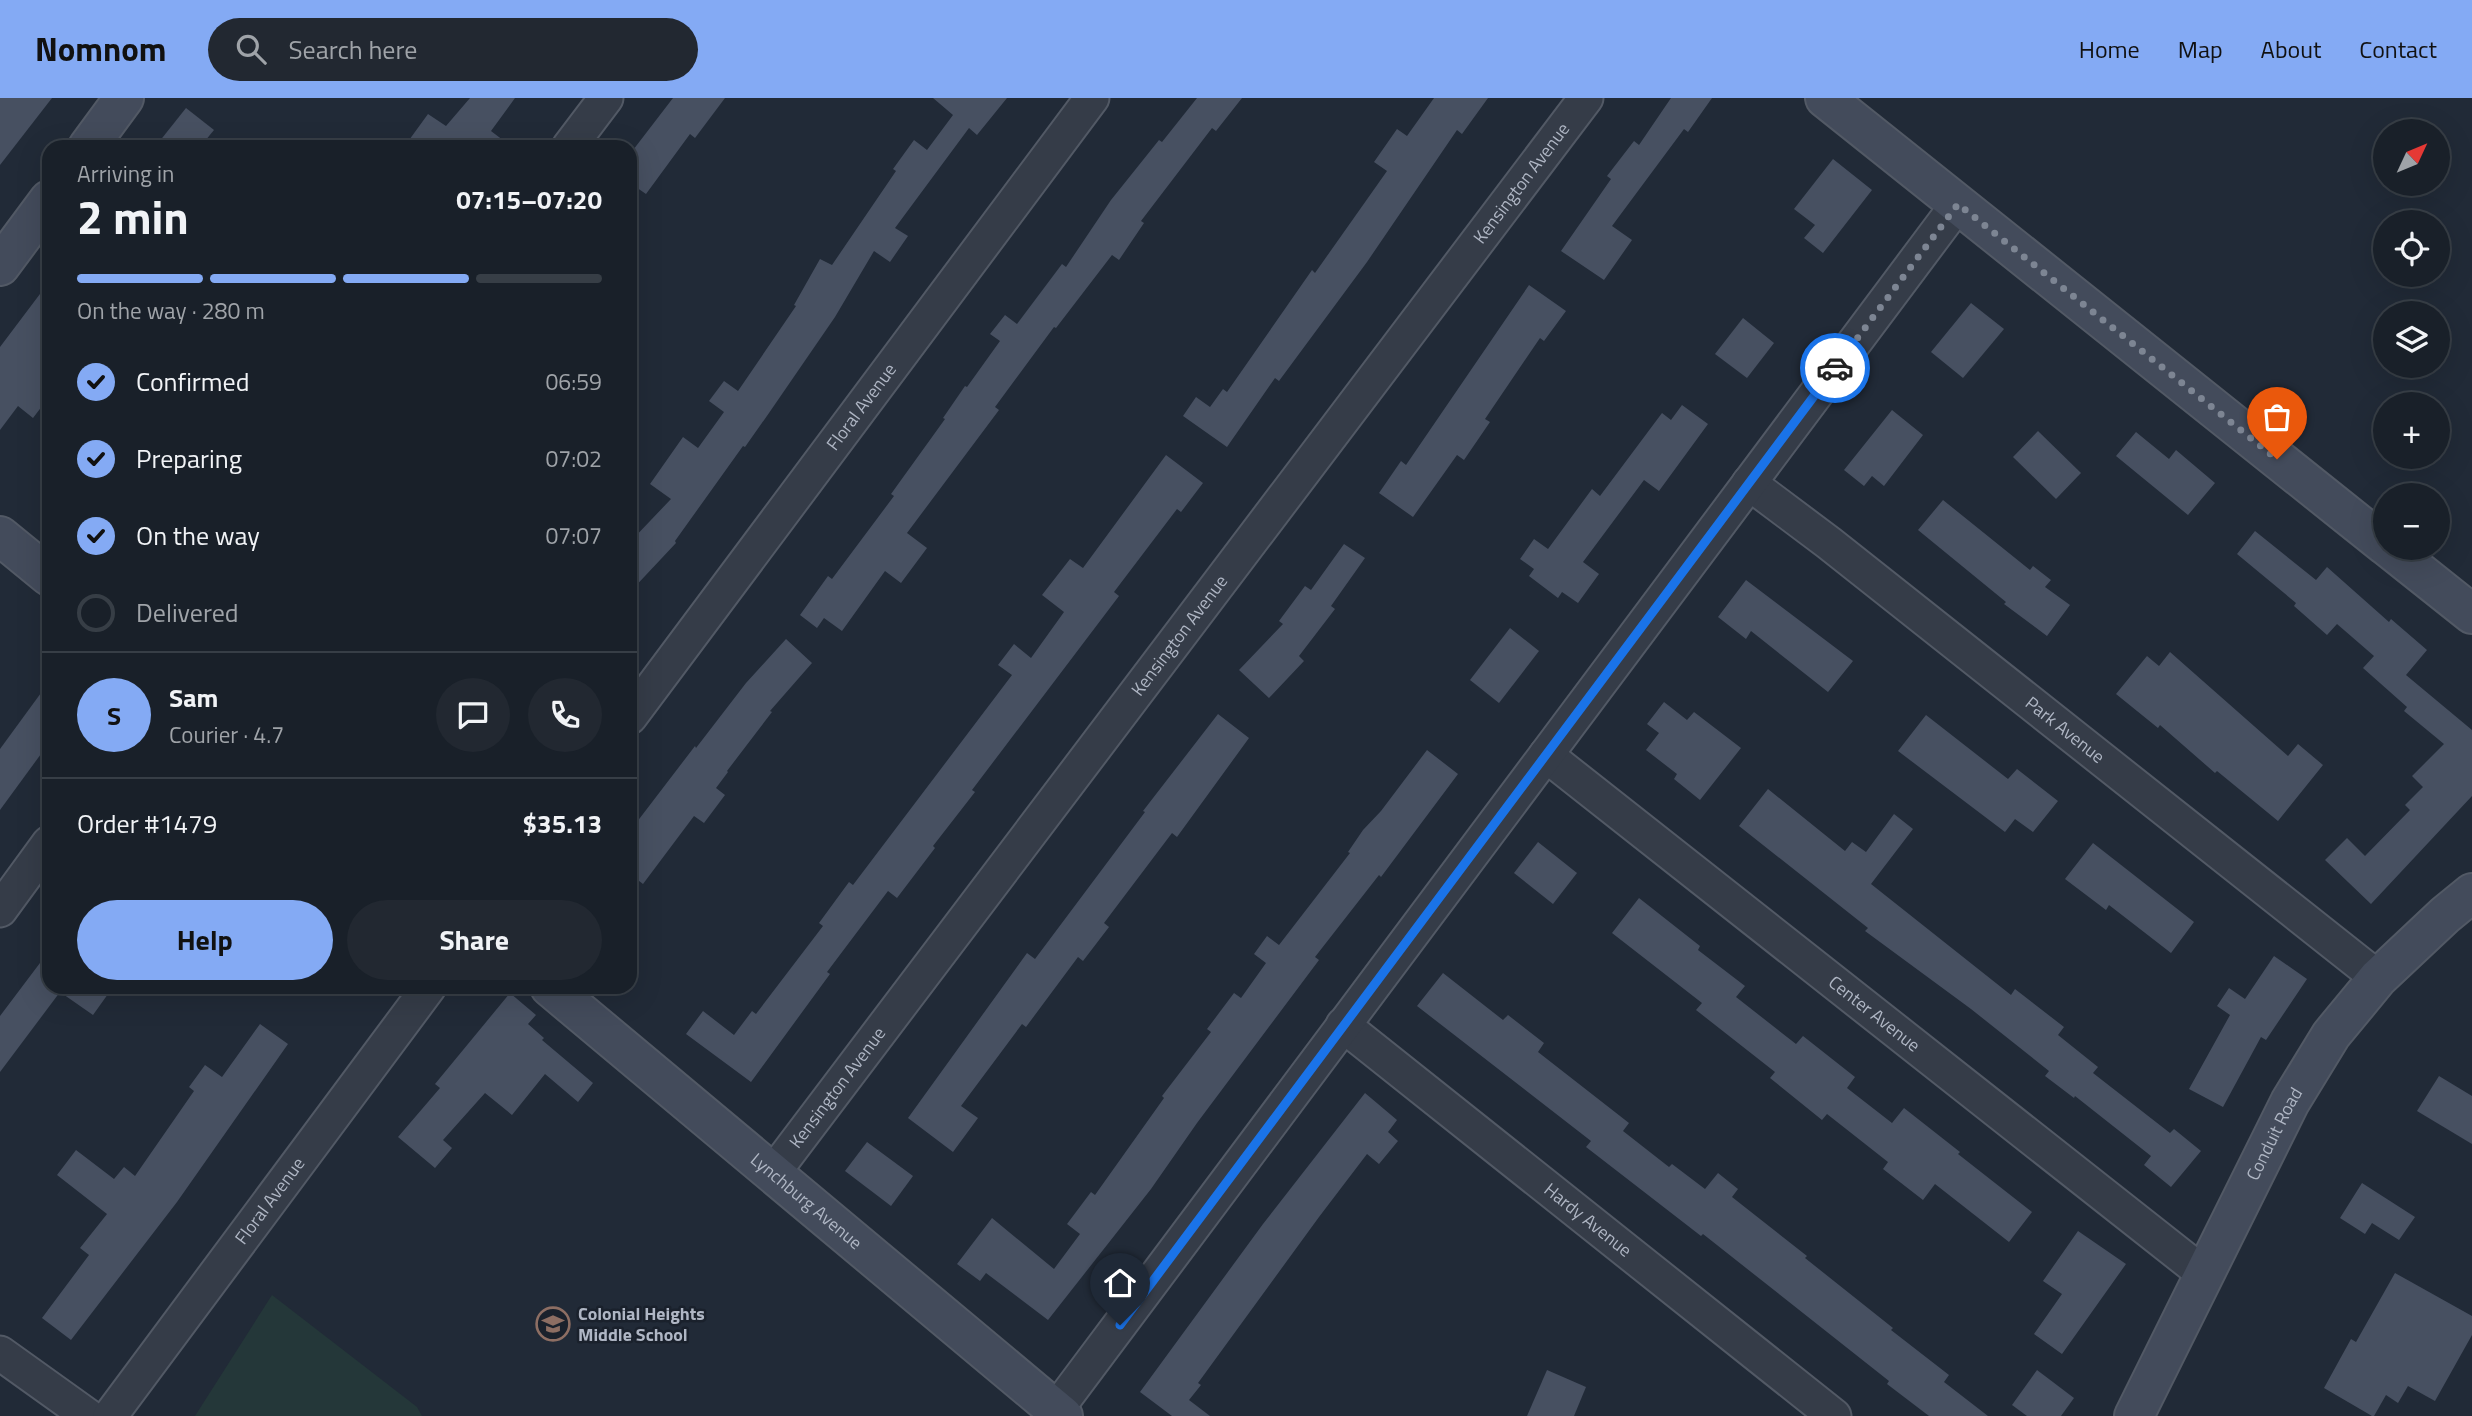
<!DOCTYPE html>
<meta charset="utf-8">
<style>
body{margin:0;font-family:"Titillium Web",sans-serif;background:#222831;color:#f1f3f6;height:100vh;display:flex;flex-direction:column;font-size:26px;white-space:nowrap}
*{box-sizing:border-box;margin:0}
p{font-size:23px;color:#9fa3a8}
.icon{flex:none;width:38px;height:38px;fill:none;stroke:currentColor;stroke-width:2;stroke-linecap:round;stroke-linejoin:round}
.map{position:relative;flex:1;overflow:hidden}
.details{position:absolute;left:42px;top:42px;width:595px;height:854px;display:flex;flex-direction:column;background:#192029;border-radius:21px;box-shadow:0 7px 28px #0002,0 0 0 2px #373e46}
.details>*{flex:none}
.needle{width:46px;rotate:46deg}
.controls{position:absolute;left:2373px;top:21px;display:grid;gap:14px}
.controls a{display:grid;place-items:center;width:77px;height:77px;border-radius:50%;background:#192029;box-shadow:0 7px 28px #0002,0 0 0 2px #373e46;font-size:35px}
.pin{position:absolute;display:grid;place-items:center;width:60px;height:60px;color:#fff;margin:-72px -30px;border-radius:50% 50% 50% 0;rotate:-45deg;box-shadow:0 0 7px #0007}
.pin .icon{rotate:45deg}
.courier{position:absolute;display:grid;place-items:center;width:70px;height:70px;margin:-35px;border:5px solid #1a73e8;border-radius:50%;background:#fff;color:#222;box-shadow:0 2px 9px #0007}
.summary em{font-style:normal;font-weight:700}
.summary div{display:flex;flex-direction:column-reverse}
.summary{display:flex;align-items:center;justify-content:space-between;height:119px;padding:0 35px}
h1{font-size:46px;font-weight:700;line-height:52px}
.bar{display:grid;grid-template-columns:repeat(4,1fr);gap:10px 7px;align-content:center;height:84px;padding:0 35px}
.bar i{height:9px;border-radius:5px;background:#373e46}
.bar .on{background:#84aaf4}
.bar p{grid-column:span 4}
.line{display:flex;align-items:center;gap:18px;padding:0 35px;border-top:2px solid #373e46}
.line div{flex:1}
.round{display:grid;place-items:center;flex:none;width:74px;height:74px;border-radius:37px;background:#222831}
ol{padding:0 35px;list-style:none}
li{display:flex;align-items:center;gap:21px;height:77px}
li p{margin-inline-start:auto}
li .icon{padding:7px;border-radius:50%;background:#84aaf4;color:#111;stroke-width:4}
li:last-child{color:#9fa3a8}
li i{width:38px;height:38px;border:4px solid #373e46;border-radius:50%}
.action{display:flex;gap:14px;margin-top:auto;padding:14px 35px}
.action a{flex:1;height:80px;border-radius:42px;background:#84aaf4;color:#111;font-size:28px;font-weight:700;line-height:80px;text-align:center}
.action a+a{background:#222831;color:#f1f3f6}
header{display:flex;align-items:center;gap:42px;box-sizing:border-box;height:98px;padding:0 35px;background:#84aaf4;color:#111}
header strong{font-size:33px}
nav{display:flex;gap:38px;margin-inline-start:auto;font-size:24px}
.search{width:490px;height:63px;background:#222831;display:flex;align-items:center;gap:18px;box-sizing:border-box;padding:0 24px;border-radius:38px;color:#9fa3a8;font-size:26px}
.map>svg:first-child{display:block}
.pitch{fill:#243739}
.building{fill:#475061}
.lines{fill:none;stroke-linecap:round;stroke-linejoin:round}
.street-casing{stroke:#525965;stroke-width:37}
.secondary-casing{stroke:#525965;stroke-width:42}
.street{stroke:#353c48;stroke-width:33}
.secondary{stroke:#434b5b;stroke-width:38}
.done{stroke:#7d8593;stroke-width:7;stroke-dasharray:0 12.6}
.route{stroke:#1a73e8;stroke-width:9}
.labels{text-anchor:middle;stroke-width:5;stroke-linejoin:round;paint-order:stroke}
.street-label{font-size:18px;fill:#afb6c4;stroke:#1a212c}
.poi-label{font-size:18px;font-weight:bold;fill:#afb6c4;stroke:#1a212c;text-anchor:start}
</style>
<header>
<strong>Nomnom</strong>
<div class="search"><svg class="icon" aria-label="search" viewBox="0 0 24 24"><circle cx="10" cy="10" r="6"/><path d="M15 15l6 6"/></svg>Search here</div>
<nav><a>Home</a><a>Map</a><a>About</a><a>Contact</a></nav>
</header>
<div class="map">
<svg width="2472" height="1318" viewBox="0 0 2472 1318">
<rect width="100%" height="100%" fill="#212a37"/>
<polygon class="pitch" points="272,1197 417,1309 422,1318 195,1318"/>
<g class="building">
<polygon points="0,0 52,0 0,67"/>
<polygon points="470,0 515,0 491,33 512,49 404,49 428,16 446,28"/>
<polygon points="673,0 725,0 695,40 690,36 646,96 630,85 630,56"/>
<polygon points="933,0 1007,0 977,37 969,30 895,130 908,138 890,164 874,153 835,219 769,315 745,349 743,348 675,443 676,445 630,494 630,444 671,401 650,386 683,339 698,350 724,314 709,303 724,283 738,293 796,208 794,207 820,161 832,167 896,73 893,71 914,42 927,52 953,17"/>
<polygon points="1197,0 1242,0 1216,33 1212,30 1141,123 1144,125 1119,162 1112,157 1056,230 1054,229 995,309 999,312 907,435 927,450 901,485 885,473 842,533 824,520 817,530 800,517 828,478 832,481 894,398 891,396 945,321 943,320 965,288 967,289 1000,243 990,236 1005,217 1017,226 1062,166 1066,169 1111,102 1159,42 1162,44"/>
<polygon points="1434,0 1488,0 1462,36 1457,32 1367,164 1279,283 1275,280 1227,349 1183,318 1196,299 1210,309 1223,291 1227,294 1312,172 1315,175 1387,73 1374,64 1397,31 1407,38"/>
<polygon points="1671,0 1712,0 1688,34 1684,31 1612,128 1632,142 1604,182 1561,153 1611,81 1607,78 1634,43 1639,47"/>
<polygon points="186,10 214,32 200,49 155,49"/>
<polygon points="1833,61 1872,92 1823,155 1804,140 1815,127 1794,111"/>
<polygon points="49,184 49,299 33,320 18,308 0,332 0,249"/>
<polygon points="1529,187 1566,213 1544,243 1540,240 1485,321 1490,324 1464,362 1457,357 1413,419 1379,395 1401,363 1406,367"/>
<polygon points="1971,205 2004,231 1963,280 1931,254"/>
<polygon points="1743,220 1774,245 1747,280 1715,256"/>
<polygon points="1682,307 1708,326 1659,393 1644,382 1583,464 1599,476 1578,505 1562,494 1558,500 1529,478 1534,471 1520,461 1534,441 1548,451 1592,391 1600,398 1662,315 1671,322"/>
<polygon points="1892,312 1923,337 1884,388 1872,378 1864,388 1844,372"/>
<polygon points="2038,333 2081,375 2056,401 2013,359"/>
<polygon points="2136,334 2169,361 2176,352 2215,385 2188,417 2116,358"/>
<polygon points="1166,357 1203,385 1181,414 1177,411 1114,494 1119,498 972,692 975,694 933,748 935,750 897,800 888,793 827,874 830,876 751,984 686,936 703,913 734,937 752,913 756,916 823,828 819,825 849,784 853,787 1012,577 998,567 1014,546 1031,560 1064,514 1042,497 1070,461 1083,470"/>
<polygon points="1943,402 2030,472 2033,468 2051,482 2045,489 2070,507 2047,538 2004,506 2006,504 1918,432"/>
<polygon points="2255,433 2316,482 2327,469 2389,524 2391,521 2427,552 2406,577 2472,632 2472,698 2371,806 2325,762 2347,740 2365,758 2410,712 2405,707 2423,689 2412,678 2444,646 2404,613 2407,609 2363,570 2374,558 2337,526 2327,537 2294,508 2296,505 2237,456"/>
<polygon points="1344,446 1365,460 1331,508 1335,511 1299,558 1304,563 1269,600 1239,572 1283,526 1279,523 1305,488 1311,492"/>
<polygon points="1746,482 1853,563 1828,594 1751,533 1746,541 1718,519"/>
<polygon points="1510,530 1539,553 1499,605 1470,582"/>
<polygon points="786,541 812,565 770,613 772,614 727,673 728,674 716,690 725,697 704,725 694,718 643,786 630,776 630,733 695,648 696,650 746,585"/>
<polygon points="2170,554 2288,658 2298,646 2323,667 2278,723 2217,673 2215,675 2160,627 2158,630 2116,596 2147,558 2159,568"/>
<polygon points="49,584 49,645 0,712 0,651"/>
<polygon points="1664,604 1687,622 1694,614 1741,650 1700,702 1674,681 1677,676 1646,652 1659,635 1647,626"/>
<polygon points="1218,616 1249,640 1177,739 1172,735 1104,825 1109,829 1083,863 1078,859 1026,929 1022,926 961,1008 978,1020 953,1054 908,1020 1027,855 1035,861 1145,714 1143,713"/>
<polygon points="1926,617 2008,681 2017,671 2058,703 2033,734 2015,721 2005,734 1898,653"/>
<polygon points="1427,652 1458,676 1381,779 1379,777 1315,859 1319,862 1197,1025 1151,1091 1048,1222 986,1175 980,1183 957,1166 992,1120 1054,1171 1080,1136 1067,1126 1091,1094 1095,1097 1164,1000 1162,998 1211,934 1207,931 1234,895 1241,900 1266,865 1254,856 1267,838 1279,847 1350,755 1348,754 1363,732 1381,713"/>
<polygon points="1768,691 1845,753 1852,744 1866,754 1894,716 1913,731 1871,786 2011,897 2015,891 2064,929 2058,937 2098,969 2093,975 2170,1035 2174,1031 2201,1053 2171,1089 2144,1067 2151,1058 2075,998 2074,1000 2045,978 2049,973 1971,911 1865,833 1868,830 1739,728"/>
<polygon points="1538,744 1577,775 1553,806 1514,775"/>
<polygon points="2093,745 2194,824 2171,855 2109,807 2106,812 2065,781"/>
<polygon points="1639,800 1700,848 1698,852 1745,888 1736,899 1796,946 1803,938 1855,979 1847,990 1892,1025 1904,1010 1960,1054 1958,1056 2032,1114 2009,1144 1935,1086 1923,1102 1883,1071 1888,1064 1827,1016 1822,1022 1770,980 1775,974 1696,912 1702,905 1612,835"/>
<polygon points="49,853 49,889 113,889 93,917 60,894 0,974 0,918"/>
<polygon points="2274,858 2307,881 2266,942 2261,939 2223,1009 2189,991 2230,917 2217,908 2229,890 2245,901"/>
<polygon points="1443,875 1503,922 1508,917 1544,945 1538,954 1629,1025 1623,1033 1669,1069 1672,1066 1705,1091 1718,1075 1738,1091 1732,1099 1807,1158 1805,1160 1893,1230 1891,1232 1949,1277 1944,1284 1988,1318 1929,1318 1887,1286 1889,1283 1703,1136 1701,1138 1586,1049 1591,1043 1417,908"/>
<polygon points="510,895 536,917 528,926 544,940 542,942 593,985 578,1004 545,976 512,1017 485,995 443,1042 452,1050 435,1070 398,1039 440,990 435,986"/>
<polygon points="260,926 288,946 177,1104 71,1242 42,1220 89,1157 80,1150 107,1116 57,1077 76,1052 114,1081 124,1069 135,1078 194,993 189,989 205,967 222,979"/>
<polygon points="2439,978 2472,998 2472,1046 2417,1013"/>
<polygon points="1365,995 1397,1022 1388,1034 1398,1043 1379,1066 1367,1056 1319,1119 1198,1285 1201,1287 1189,1302 1210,1318 1172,1318 1140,1294 1263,1126"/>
<polygon points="867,1044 913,1078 891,1108 845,1073"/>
<polygon points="2362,1085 2415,1119 2399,1142 2372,1125 2365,1136 2340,1120"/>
<polygon points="2078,1133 2126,1166 2062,1256 2034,1236 2062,1196 2043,1183"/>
<polygon points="2395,1175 2472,1218 2472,1237 2435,1303 2408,1288 2398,1305 2386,1297 2374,1318 2372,1318 2324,1290 2351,1241 2356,1244"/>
<polygon points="1547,1272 1586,1289 1574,1318 1527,1318"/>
<polygon points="2037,1272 2074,1300 2061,1318 2027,1318 2012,1307"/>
</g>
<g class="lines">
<defs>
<g id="street">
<polyline points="569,49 606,0"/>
<path id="s1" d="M1749,385L1829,445L2378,880"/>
<path id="s2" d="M630,619L1092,0"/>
<path id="s3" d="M1546,657L2204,1176"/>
<polyline points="0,812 49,745"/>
<path id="s4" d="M1343,927L1834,1318"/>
<path id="s5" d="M773,1075L1586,0"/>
<polyline points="0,1255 88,1318"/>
<polyline points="1056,1312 1958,106"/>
<path id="s6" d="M110,1318L429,889"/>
</g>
<g id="secondary">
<polyline points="1825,0 2385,447"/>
<polyline points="88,49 124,0"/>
<polyline points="0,168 49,102"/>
<polyline points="0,438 49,478"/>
<polyline points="2389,450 2472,516"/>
<path id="s7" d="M550,889L1063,1318"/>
<path id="s8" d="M2134,1318L2290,1004L2331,937L2378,880L2445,817L2472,795"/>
</g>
</defs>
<use href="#street" class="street-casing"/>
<use href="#secondary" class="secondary-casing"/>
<use href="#street" class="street"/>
<use href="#secondary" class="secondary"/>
</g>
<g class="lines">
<polyline class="done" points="1835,270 1958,106 2277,361"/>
<polyline class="route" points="1120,1227 1835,270"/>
</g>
<defs>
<symbol id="school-ring" viewBox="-11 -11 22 22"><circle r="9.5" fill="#1a212c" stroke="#8d6e63" stroke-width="1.5"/><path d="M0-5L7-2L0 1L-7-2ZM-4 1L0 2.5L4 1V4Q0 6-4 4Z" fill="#8d6e63"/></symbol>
</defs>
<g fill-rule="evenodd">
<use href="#school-ring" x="534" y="1207" width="38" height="38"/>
</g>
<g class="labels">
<g class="street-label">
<text dy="6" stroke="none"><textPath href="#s5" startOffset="1241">Kensington Avenue</textPath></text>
<text dy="6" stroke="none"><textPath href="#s2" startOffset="387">Floral Avenue</textPath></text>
<text dy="6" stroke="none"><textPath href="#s5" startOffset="674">Kensington Avenue</textPath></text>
<text dy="6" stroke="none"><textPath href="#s1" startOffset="401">Park Avenue</textPath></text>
<text dy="6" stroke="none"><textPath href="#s3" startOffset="418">Center Avenue</textPath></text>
<text dy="6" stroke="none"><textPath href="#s5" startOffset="107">Kensington Avenue</textPath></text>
<text dy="6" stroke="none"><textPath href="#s8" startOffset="315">Conduit Road</textPath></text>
<text dy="6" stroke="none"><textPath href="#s7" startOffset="334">Lynchburg Avenue</textPath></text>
<text dy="6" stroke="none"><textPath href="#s6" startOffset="268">Floral Avenue</textPath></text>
<text dy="6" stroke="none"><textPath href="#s4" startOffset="313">Hardy Avenue</textPath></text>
</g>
<g class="poi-label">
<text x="578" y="1222">Colonial Heights<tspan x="578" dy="21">Middle School</tspan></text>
</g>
</g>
</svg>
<div class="controls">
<a><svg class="needle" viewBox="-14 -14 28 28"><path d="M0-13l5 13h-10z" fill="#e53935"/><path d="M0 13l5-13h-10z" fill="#9fa3a8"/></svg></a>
<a><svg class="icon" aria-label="locate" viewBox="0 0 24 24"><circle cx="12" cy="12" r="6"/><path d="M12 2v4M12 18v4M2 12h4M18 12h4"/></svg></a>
<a><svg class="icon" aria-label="layers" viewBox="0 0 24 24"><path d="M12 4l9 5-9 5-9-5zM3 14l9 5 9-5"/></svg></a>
<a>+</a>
<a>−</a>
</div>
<div class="pin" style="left:2277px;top:361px;background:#ea580c"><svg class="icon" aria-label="bag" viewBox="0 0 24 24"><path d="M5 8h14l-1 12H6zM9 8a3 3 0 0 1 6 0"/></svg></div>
<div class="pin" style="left:1120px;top:1227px;background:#1f2937"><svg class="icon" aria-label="home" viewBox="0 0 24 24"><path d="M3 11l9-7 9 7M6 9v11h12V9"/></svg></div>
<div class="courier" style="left:1835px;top:270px"><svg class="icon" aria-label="car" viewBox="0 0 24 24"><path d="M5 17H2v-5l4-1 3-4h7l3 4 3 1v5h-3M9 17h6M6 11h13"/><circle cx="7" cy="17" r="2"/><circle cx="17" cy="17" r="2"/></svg></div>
<section class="details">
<div class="summary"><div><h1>2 min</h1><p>Arriving in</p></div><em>07:15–07:20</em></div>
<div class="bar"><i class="on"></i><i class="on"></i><i class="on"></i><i></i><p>On the way · 280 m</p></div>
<ol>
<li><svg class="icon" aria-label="check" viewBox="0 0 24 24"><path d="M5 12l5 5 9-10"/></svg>Confirmed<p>06:59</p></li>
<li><svg class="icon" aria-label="check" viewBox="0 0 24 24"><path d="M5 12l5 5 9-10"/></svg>Preparing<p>07:02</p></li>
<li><svg class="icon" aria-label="check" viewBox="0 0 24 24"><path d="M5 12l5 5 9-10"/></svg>On the way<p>07:07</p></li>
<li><i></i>Delivered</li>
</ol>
<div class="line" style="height:126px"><b class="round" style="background:#84aaf4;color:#111">S</b><div><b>Sam</b><p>Courier · 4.7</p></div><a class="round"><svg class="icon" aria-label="chat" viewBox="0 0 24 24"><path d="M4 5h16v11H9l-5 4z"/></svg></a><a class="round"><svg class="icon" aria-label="phone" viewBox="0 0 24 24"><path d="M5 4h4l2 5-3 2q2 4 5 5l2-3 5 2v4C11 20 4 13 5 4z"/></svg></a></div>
<div class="line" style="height:91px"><div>Order #1479</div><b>$35.13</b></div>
<div class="action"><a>Help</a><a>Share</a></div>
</section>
</div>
